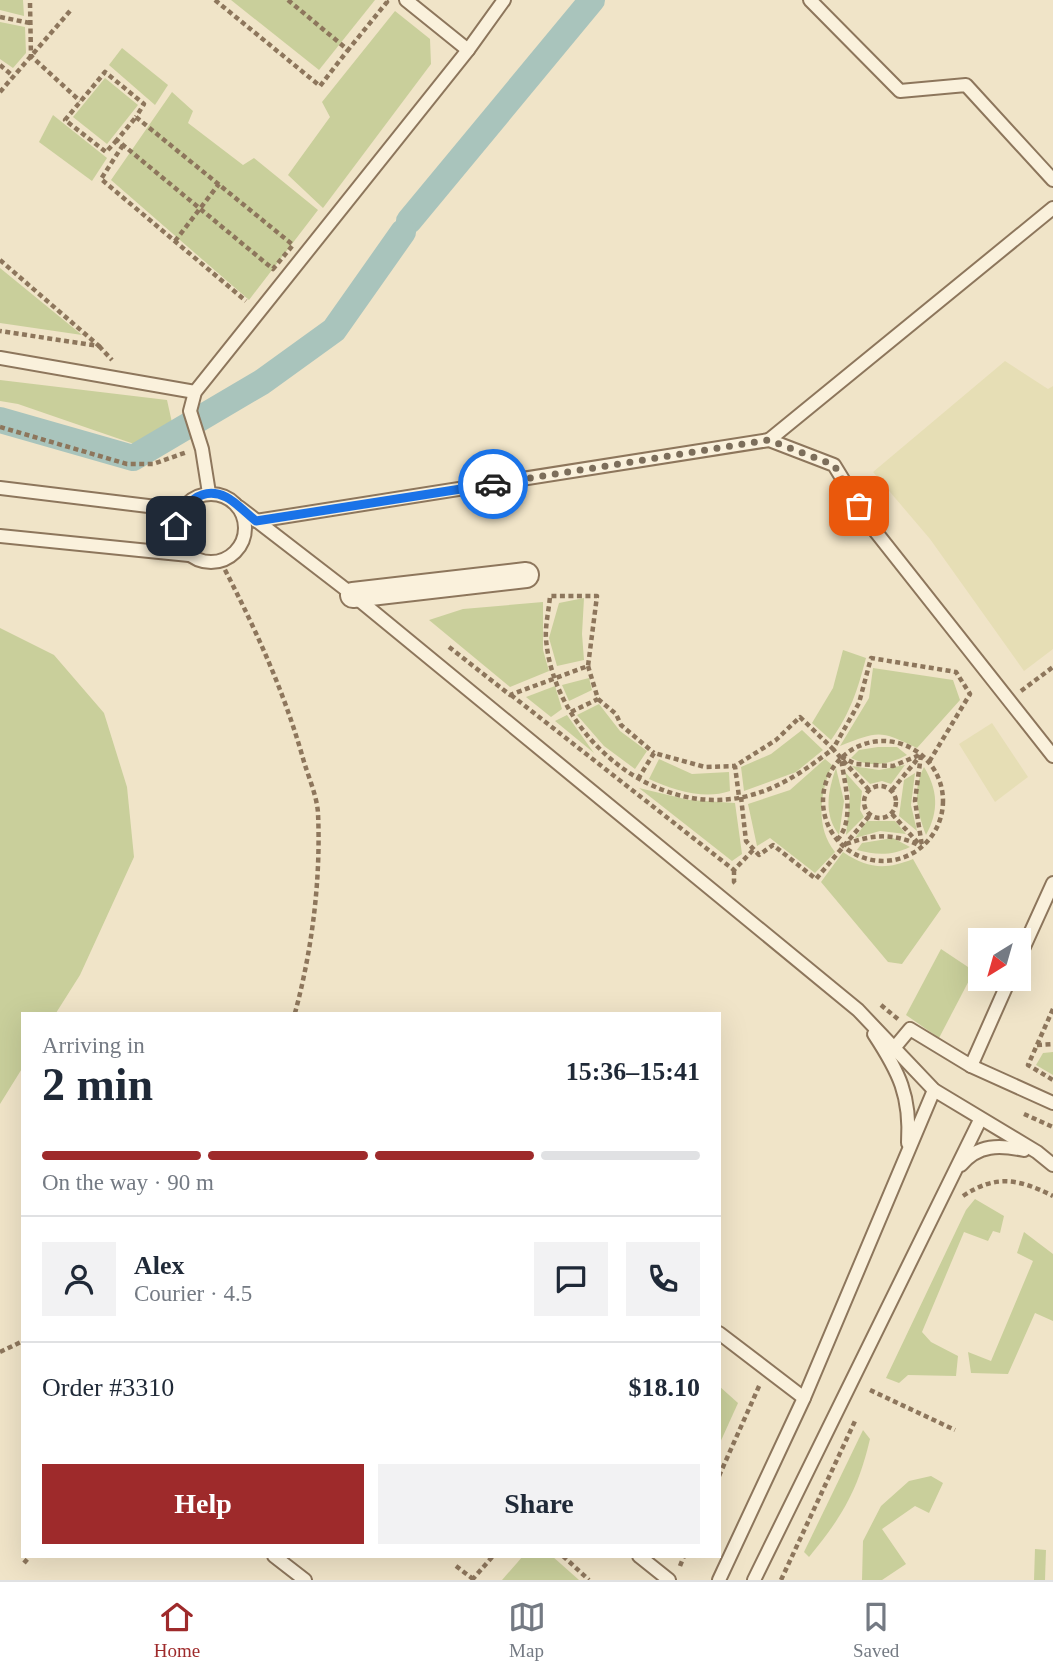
<!DOCTYPE html>
<meta charset="utf-8">
<style>
body{margin:0;font-family:Georgia,serif;background:#f2f2f3;color:#1f2937;height:100vh;display:flex;flex-direction:column;font-size:26px;white-space:nowrap}
*{box-sizing:border-box;margin:0}
p{font-size:23px;color:#747a83}
.icon{flex:none;width:38px;height:38px;fill:none;stroke:currentColor;stroke-width:2;stroke-linecap:round;stroke-linejoin:round}
.map{position:relative;flex:1;overflow:hidden}
.details{position:absolute;left:21px;top:1012px;width:700px;height:546px;display:flex;flex-direction:column;background:#fff;border-radius:0px;box-shadow:0 7px 28px #0002}
.details>*{flex:none}
.needle{width:46px;rotate:217deg}
.controls{position:absolute;left:968px;top:928px;display:grid;gap:14px}
.controls a{display:grid;place-items:center;width:63px;height:63px;border-radius:0px;background:#fff;box-shadow:0 7px 28px #0002;font-size:35px}
.pin{position:absolute;display:grid;place-items:center;width:60px;height:60px;color:#fff;margin:-30px;border-radius:14px;box-shadow:0 4px 10px #0006}
.courier{position:absolute;display:grid;place-items:center;width:70px;height:70px;margin:-35px;border:5px solid #1a73e8;border-radius:50%;background:#fff;color:#222;box-shadow:0 2px 9px #0007}
.head em{font-style:normal;font-weight:800}
.head div{display:flex;flex-direction:column-reverse}
.head{display:flex;align-items:center;justify-content:space-between;height:119px;padding:0 21px}
h1{font-size:46px;font-weight:800;line-height:52px}
.bar{display:grid;grid-template-columns:repeat(4,1fr);gap:10px 7px;align-content:center;height:84px;padding:0 21px}
.bar i{height:9px;border-radius:5px;background:#e0e1e3}
.bar .on{background:#9e2a2b}
.bar p{grid-column:span 4}
.line{display:flex;align-items:center;gap:18px;padding:0 21px;border-top:2px solid #e0e1e3}
.line div{flex:1}
.round{display:grid;place-items:center;flex:none;width:74px;height:74px;border-radius:0px;background:#f2f2f3}
.primary-button{display:flex;gap:14px;margin-top:auto;padding:14px 21px}
.primary-button a{flex:1;height:80px;border-radius:0px;background:#9e2a2b;color:#fff;font-size:28px;font-weight:800;line-height:80px;text-align:center}
.primary-button a+a{background:#f2f2f3;color:#1f2937}
.dock{display:flex;justify-content:space-around;align-items:center;height:98px;border-top:2px solid #e0e1e3;background:#fff;font-size:19px;color:#747a83}
.dock a{display:grid;justify-items:center;gap:4px}
.dock .on{color:#9e2a2b}
.map>svg:first-child{display:block}
.farmland{fill:#e6deb5}
.green{fill:#c9cf9b}
.lines{fill:none;stroke-linecap:round;stroke-linejoin:round}
.canal{stroke:#a9c4bc;stroke-width:26}
.lane-casing{stroke:#8d765c;stroke-width:16}
.street-casing{stroke:#8d765c;stroke-width:28}
.path{stroke:#8d765c;stroke-width:4.5;stroke-dasharray:5 3.5;stroke-linecap:butt}
.lane{stroke:#faf1dc;stroke-width:12}
.street{stroke:#faf1dc;stroke-width:24}
.done{stroke:#7c6e5b;stroke-width:7;stroke-dasharray:0 12.6}
.route{stroke:#1a73e8;stroke-width:9}
</style>
<div class="map">
<svg width="1053" height="1580" viewBox="0 0 1053 1580">
<rect width="100%" height="100%" fill="#f0e4c8"/>
<g class="farmland">
<polygon points="1005,361 1048,389 1053,386 1053,649 1024,671 930,539 873,472"/>
<polygon points="992,723 1028,777 995,802 959,744"/>
</g>
<g class="green">
<polygon points="0,0 23,0 24,16 0,10"/>
<polygon points="231,0 375,0 319,70"/>
<polygon points="395,11 430,39 431,64 323,208 288,175 330,117 322,102"/>
<polygon points="0,22 25,27 26,53 13,68 0,59"/>
<polygon points="122,48 168,85 155,105 109,65"/>
<polygon points="105,78 138,105 107,144 73,117"/>
<polygon points="172,92 193,111 188,123 243,165 254,158 318,210 249,300 111,180"/>
<polygon points="53,115 107,158 92,181 39,142"/>
<polygon points="0,268 82,335 0,323"/>
<polygon points="0,380 167,400 173,427 161,442 137,445 18,404 0,401"/>
<polygon points="584,598 582,634 584,660 557,666 549,638 559,603"/>
<polygon points="543,602 543,650 549,671 510,687 429,620 463,609"/>
<polygon points="0,628 54,655 104,713 127,787 134,857 80,975 56,1013 23,1013 23,1067 0,1104"/>
<path d="M843,650L866,658C858,689 850,714 831,740L812,723L833,688Z"/>
<path d="M873,668L953,680L960,700L917,748C879,730 879,731 840,746L869,698Z"/>
<polygon points="589,678 592,690 569,701 562,685"/>
<polygon points="555,686 562,709 551,717 526,697"/>
<polygon points="599,704 620,731 647,751 635,769 604,746 577,715"/>
<polygon points="567,715 594,753 555,721"/>
<polygon points="802,730 823,750 796,772 744,791 741,767 771,754"/>
<path d="M878,747H897L907,755C888,765 870,768 851,758L859,750Z"/>
<path d="M659,759L692,774L729,772L730,791C704,800 673,790 649,779Z"/>
<path d="M825,759L832,765C820,793 815,827 835,852L815,873L770,838L757,846L748,804L790,790Z"/>
<polygon points="905,765 891,784 882,781 870,784 852,766 879,770"/>
<path d="M924,767C938,790 939,811 926,835C917,812 912,789 924,767Z"/>
<path d="M836,768L844,801L839,835C823,814 828,791 836,768Z"/>
<polygon points="845,772 862,791 860,810 864,817 846,835 850,795"/>
<polygon points="915,773 911,805 917,831 899,816 904,780"/>
<polygon points="639,788 689,800 735,803 742,854 732,861"/>
<polygon points="867,821 895,821 906,834 880,831 855,838"/>
<path d="M893,838L910,847C891,856 876,855 857,850L862,843Z"/>
<path d="M843,852C868,869 886,870 913,859L941,909L902,964L888,962L821,882Z"/>
<polygon points="941,949 974,971 939,1038 906,1015"/>
<polygon points="1053,1052 1053,1075 1036,1065 1043,1053"/>
<polygon points="975,1199 1004,1216 1000,1233 993,1231 988,1241 964,1232 922,1332 931,1342 958,1356 956,1376 908,1375 899,1383 886,1378 966,1210"/>
<polygon points="1024,1232 1053,1254 1053,1321 1035,1313 1008,1374 971,1373 968,1352 991,1361 1033,1261 1017,1253"/>
<polygon points="719,1386 738,1403 719,1445"/>
<path d="M863,1430L870,1439C858,1490 842,1517 809,1557L804,1552Z"/>
<polygon points="931,1476 943,1483 929,1513 915,1506 882,1529 906,1564 882,1580 862,1580 863,1541 881,1506 909,1481"/>
<polygon points="1035,1549 1046,1550 1045,1580 1034,1580"/>
<polygon points="523,1556 552,1556 579,1580 502,1580"/>
</g>
<g class="lines">
<g class="canal">
<polyline points="409,221 592,0"/>
<polyline points="0,420 133,458 262,382 334,330 403,232"/>
</g>
<defs>
<g id="lane">
<polyline points="406,0 468,50"/>
<polyline points="810,0 900,91 966,85 1053,180"/>
<polyline points="0,358 195,392"/>
<polyline points="769,440 1053,208"/>
<polyline points="0,488 181,510"/>
<polyline points="209,493 202,449 190,411 195,392 468,50 504,0"/>
<circle cx="211" cy="528" r="34"/>
<polyline points="239,507 353,595 858,1010 934,1090 1037,1152 1053,1165"/>
<polyline points="256,521 769,440 834,465 872,527 1053,756"/>
<polyline points="0,536 189,555"/>
<polyline points="1018,960 1053,883"/>
<path d="M874,1034C899,1072 911,1096 908,1143"/>
<polyline points="895,1047 910,1029 971,1066 1053,1103"/>
<polyline points="971,1066 1010,978"/>
<path d="M961,1165C978,1144 1000,1145 1024,1150"/>
<polyline points="719,1333 804,1398"/>
<polyline points="274,1556 305,1580"/>
<polyline points="639,1556 669,1580"/>
<polyline points="719,1580 804,1398 934,1090"/>
<polyline points="754,1580 980,1120"/>
</g>
<polyline id="street" points="353,595 526,575"/>
</defs>
<use href="#lane" class="lane-casing"/>
<use href="#street" class="street-casing"/>
<g class="path">
<polyline points="215,0 320,86 348,50"/>
<polyline points="288,0 348,50 387,2 384,0"/>
<polyline points="30,3 31,56 80,101"/>
<polyline points="0,17 30,23"/>
<polyline points="0,65 13,76"/>
<polyline points="0,92 70,11"/>
<polygon points="136,117 293,245 273,269 117,140"/>
<polyline points="117,140 106,152 65,120 105,72 144,104 136,117"/>
<polyline points="123,145 101,179 246,301"/>
<polyline points="175,241 219,184"/>
<polyline points="0,260 99,346 0,331"/>
<polyline points="99,346 112,360"/>
<polyline points="0,427 127,464 153,464 187,452"/>
<path d="M221,562C255,628 284,690 304,762C309,778 317,797 318,813C321,880 312,950 295,1013"/>
<path d="M449,647L510,695L588,666L597,596H550C549,610 545,625 546,639C554,736 658,824 755,794C785,785 809,767 833,749L800,717L776,740L735,766L739,797"/>
<polyline points="1021,691 1053,667"/>
<polyline points="511,695 734,870 754,849"/>
<polyline points="598,699 616,714 621,725 654,753"/>
<polyline points="571,712 598,699 588,666"/>
<circle cx="883" cy="801" r="60"/>
<polyline points="921,755 915,801 922,846"/>
<polyline points="841,757 856,764 893,766 922,754"/>
<polyline points="638,779 654,753 705,767 735,766"/>
<circle cx="880" cy="802" r="16"/>
<polyline points="869,790 833,749 859,703 871,658 956,672 970,694 929,762"/>
<polyline points="892,790 920,756"/>
<polyline points="741,797 746,841 759,855 773,845 816,879 870,815"/>
<polyline points="892,814 919,844"/>
<path d="M837,840C856,820 844,782 841,758"/>
<path d="M846,844C874,834 894,833 921,846"/>
<polyline points="734,870 734,882 737,885"/>
<polyline points="881,1005 899,1020"/>
<polyline points="1053,1009 1028,1065 1053,1080"/>
<polyline points="1037,1045 1053,1044"/>
<polyline points="1024,1114 1053,1127"/>
<path d="M963,1196C996,1174 1019,1179 1053,1196"/>
<polyline points="0,1352 23,1341"/>
<polyline points="870,1390 955,1430"/>
<polyline points="719,1476 760,1384"/>
<polyline points="563,1556 589,1580"/>
<polyline points="24,1563 30,1556"/>
<polyline points="456,1566 473,1579"/>
<polyline points="680,1566 684,1556"/>
<polyline points="472,1580 493,1556"/>
<polyline points="781,1580 855,1421"/>
</g>
<use href="#lane" class="lane"/>
<use href="#street" class="street"/>
</g>
<g class="lines">
<polyline class="done" points="493,484 769,440 834,465 859,506"/>
<path class="route" d="M176,526C183,505 201,485 226,497C236,502 247,514 256,521L493,484"/>
</g>
</svg>
<div class="controls">
<a><svg class="needle" viewBox="-14 -14 28 28"><path d="M0-13l5 13h-10z" fill="#e53935"/><path d="M0 13l5-13h-10z" fill="#747a83"/></svg></a>
</div>
<div class="pin" style="left:859px;top:506px;background:#ea580c"><svg class="icon" aria-label="bag" viewBox="0 0 24 24"><path d="M5 8h14l-1 12H6zM9 8a3 3 0 0 1 6 0"/></svg></div>
<div class="pin" style="left:176px;top:526px;background:#1f2937"><svg class="icon" aria-label="home" viewBox="0 0 24 24"><path d="M3 11l9-7 9 7M6 9v11h12V9"/></svg></div>
<div class="courier" style="left:493px;top:484px"><svg class="icon" aria-label="car" viewBox="0 0 24 24"><path d="M5 17H2v-5l4-1 3-4h7l3 4 3 1v5h-3M9 17h6M6 11h13"/><circle cx="7" cy="17" r="2"/><circle cx="17" cy="17" r="2"/></svg></div>
<section class="details">
<div class="head"><div><h1>2 min</h1><p>Arriving in</p></div><em>15:36–15:41</em></div>
<div class="bar"><i class="on"></i><i class="on"></i><i class="on"></i><i></i><p>On the way · 90 m</p></div>
<div class="line" style="height:126px"><a class="round"><svg class="icon" aria-label="person" viewBox="0 0 24 24"><circle cx="12" cy="8" r="4"/><path d="M4 21q1-7 8-7t8 7"/></svg></a><div><b>Alex</b><p>Courier · 4.5</p></div><a class="round"><svg class="icon" aria-label="chat" viewBox="0 0 24 24"><path d="M4 5h16v11H9l-5 4z"/></svg></a><a class="round"><svg class="icon" aria-label="phone" viewBox="0 0 24 24"><path d="M5 4h4l2 5-3 2q2 4 5 5l2-3 5 2v4C11 20 4 13 5 4z"/></svg></a></div>
<div class="line" style="height:91px"><div>Order #3310</div><b>$18.10</b></div>
<div class="primary-button"><a>Help</a><a>Share</a></div>
</section>
</div>
<nav class="dock">
<a class="on"><svg class="icon" aria-label="home" viewBox="0 0 24 24"><path d="M3 11l9-7 9 7M6 9v11h12V9"/></svg>Home</a>
<a><svg class="icon" aria-label="map" viewBox="0 0 24 24"><path d="M3 6l6-2 6 2 6-2v14l-6 2-6-2-6 2zM9 4v14M15 6v14"/></svg>Map</a>
<a><svg class="icon" aria-label="saved" viewBox="0 0 24 24"><path d="M7 4h10v16l-5-4-5 4z"/></svg>Saved</a>
</nav>
